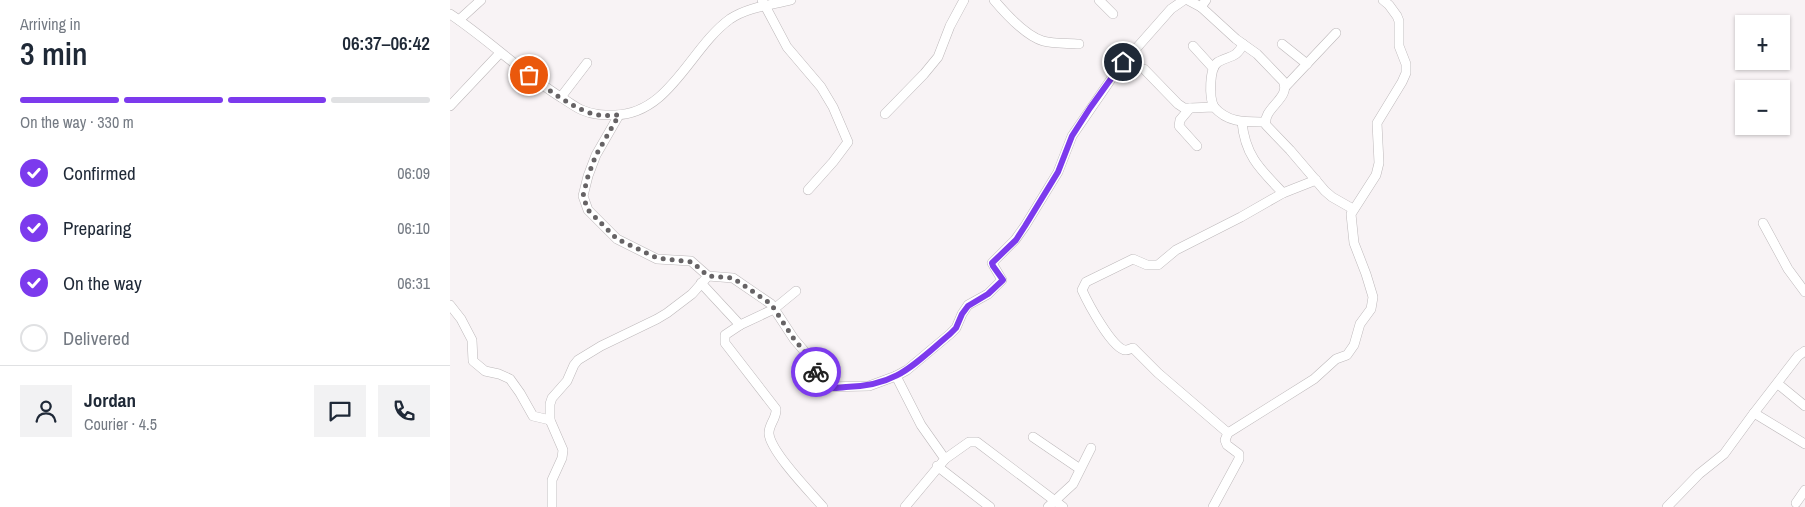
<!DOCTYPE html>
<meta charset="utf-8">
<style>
body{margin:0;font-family:"Archivo Narrow",sans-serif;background:#f2f2f3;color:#1f2937;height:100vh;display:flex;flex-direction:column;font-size:19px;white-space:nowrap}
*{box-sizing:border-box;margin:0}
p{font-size:16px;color:#747a83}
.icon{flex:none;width:28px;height:28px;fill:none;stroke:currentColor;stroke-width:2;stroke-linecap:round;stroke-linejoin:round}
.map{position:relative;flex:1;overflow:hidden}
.side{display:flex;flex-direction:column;background:#fff;width:450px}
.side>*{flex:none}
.controls{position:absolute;left:1285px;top:15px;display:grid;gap:10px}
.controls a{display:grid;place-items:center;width:55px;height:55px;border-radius:0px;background:#fff;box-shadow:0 1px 4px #0004;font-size:25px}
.pin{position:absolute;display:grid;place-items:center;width:42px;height:42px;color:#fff;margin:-21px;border:2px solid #fff;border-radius:50%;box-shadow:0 1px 5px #0007}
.courier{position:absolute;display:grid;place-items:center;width:50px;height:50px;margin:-25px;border:4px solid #7c3aed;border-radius:50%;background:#fff;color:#222;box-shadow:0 1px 6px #0007}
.overview em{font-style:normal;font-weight:600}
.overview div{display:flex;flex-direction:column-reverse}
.overview{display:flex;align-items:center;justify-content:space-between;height:85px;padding:0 20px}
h1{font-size:32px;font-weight:600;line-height:38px}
.bar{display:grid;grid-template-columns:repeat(4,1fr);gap:8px 5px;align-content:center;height:60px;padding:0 20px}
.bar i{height:6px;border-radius:4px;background:#e0e1e3}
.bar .current{background:#7c3aed}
.bar p{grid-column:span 4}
.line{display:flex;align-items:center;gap:12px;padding:0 20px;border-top:1px solid #e0e1e3}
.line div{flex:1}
.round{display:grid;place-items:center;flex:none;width:52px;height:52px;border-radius:0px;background:#f2f2f3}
ol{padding:0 20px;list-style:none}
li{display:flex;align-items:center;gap:15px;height:55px}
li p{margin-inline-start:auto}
li .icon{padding:5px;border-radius:50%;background:#7c3aed;color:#fff;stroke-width:4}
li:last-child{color:#747a83}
li i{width:28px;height:28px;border:2px solid #e0e1e3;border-radius:50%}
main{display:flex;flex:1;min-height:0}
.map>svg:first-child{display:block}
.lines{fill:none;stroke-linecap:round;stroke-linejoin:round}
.street-casing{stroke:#bdb8ba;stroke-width:10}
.street{stroke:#fff;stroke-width:9}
.done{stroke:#666365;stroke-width:5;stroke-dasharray:0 9}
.route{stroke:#7c3aed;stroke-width:6}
</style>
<main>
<section class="side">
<div class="overview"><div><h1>3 min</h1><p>Arriving in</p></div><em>06:37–06:42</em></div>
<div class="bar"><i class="current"></i><i class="current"></i><i class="current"></i><i></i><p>On the way · 330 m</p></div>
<ol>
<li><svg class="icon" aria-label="check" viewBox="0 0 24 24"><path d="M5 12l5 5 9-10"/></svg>Confirmed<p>06:09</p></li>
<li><svg class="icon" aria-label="check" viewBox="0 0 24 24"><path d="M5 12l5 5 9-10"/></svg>Preparing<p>06:10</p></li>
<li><svg class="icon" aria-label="check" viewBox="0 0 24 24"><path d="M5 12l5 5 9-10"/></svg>On the way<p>06:31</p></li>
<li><i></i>Delivered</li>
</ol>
<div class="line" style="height:90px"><a class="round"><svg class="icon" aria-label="person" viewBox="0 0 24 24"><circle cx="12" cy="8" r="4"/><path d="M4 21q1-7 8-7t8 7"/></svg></a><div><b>Jordan</b><p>Courier · 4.5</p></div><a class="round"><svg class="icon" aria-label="chat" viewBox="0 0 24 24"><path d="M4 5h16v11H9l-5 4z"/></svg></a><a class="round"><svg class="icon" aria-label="phone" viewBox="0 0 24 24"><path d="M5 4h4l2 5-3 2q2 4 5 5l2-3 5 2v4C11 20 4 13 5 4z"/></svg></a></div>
</section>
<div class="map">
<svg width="1355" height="507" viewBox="0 0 1355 507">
<rect width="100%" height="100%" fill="#f8f3f5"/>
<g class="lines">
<defs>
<g id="street">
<polyline points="312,0 337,47 371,87 383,107 398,142 383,162 358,190"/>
<path d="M544,0C555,13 576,36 593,41C604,44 618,43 629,44"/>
<polyline points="649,0 663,14"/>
<polyline points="738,0 751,7"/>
<path d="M756,0L751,7L786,39L807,54L833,81C842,98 812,108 816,125L840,150L875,191L882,197L903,209"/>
<path d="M0,14C39,40 72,73 112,98C119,102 125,107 132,110C143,115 153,115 165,115C220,114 240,48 280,19C298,7 321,5 341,0"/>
<polyline points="9,20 31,0"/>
<polyline points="832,44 857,64"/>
<polyline points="743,46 763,68"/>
<path d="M694,69L728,104L734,108H740L764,107C778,123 795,122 815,122"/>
<polyline points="836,86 886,33"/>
<polyline points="111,97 137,63"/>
<polyline points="0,106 50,53"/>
<path d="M764,107C759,98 759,68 768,62C780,55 786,59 793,44"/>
<polyline points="740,108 730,120 729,126 747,146"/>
<polyline points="435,114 474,74 488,57 500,26 514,0"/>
<polyline points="169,115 146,155 138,176 133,196 138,210 167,239 207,259 241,261 258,276 283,278 321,304 344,339 361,359 371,383 375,387 419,386 446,376"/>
<path d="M792,122C795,156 811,170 833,193"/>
<polyline points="1313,223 1338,269 1355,292"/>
<polyline points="251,283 290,325"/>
<path d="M346,291L324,309L290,325L275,335V343L326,409C327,418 318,425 319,434C321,452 360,492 373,507"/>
<polyline points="0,305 11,319 22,340 23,361 35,371 49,374 60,379 70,393 83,416 100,420"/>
<polyline points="1328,384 1355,406"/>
<polyline points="1304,413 1355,444"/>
<path d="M778,433L708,373L683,348C680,349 678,350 676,350C663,351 637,301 632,290L636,282L683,259L697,265H708L726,250L791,217L833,193L866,180"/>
<polyline points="583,437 630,469"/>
<polyline points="495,459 519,442 527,442 613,507"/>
<polyline points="487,466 540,507"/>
<polyline points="1346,503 1355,490"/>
<polyline points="102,507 102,480 112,458 113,450 100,420 100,404 102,398 117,381 124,365 128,360 151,346 207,319 217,313 242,294 258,276"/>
<polyline points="455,507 495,459 471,425 446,376 457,370 500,334 506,328 512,314 518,305 538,294 552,280 542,263 565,240 575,226 608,172 622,136 668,69 721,9 734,0"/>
<polyline points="598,507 623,484 641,448"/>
<polyline points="763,507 789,459 789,454 777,445 775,440 778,433 864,379 886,359 897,355 904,345 910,324 921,309 923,297 916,274 904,243 901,214 926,175 929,163 927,123 952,82 956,73 956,64 949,46 949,21 947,16 939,5 933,0"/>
<polyline points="1217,507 1249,474 1274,454 1304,413 1348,356 1355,351"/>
</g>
</defs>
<use href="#street" class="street-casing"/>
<use href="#street" class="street"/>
</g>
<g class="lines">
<path class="done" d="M79,75C95,88 129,113 149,115C155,116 162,115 169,115L146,155L138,176L133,196L138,210L167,239L207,258L242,262L258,276L283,278L321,304L344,339L361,359L366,372"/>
<path class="route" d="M366,372L373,386C380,389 388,388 396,387C447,386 463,365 500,334L506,328L512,314L518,306L538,294L553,280L543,266L542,263L566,240L575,226L608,172L622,136L640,108L673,62"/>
</g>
</svg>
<div class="controls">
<a>+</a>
<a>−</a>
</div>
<div class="pin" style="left:79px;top:75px;background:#ea580c"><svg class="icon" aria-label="bag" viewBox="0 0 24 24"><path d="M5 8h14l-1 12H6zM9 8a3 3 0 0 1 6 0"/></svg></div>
<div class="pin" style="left:673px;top:62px;background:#1f2937"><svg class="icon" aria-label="home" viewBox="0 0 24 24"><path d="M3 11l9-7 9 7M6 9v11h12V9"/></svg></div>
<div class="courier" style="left:366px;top:372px"><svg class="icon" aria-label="bike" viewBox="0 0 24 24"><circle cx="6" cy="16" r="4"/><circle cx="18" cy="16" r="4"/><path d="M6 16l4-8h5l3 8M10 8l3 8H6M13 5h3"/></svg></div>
</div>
</main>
